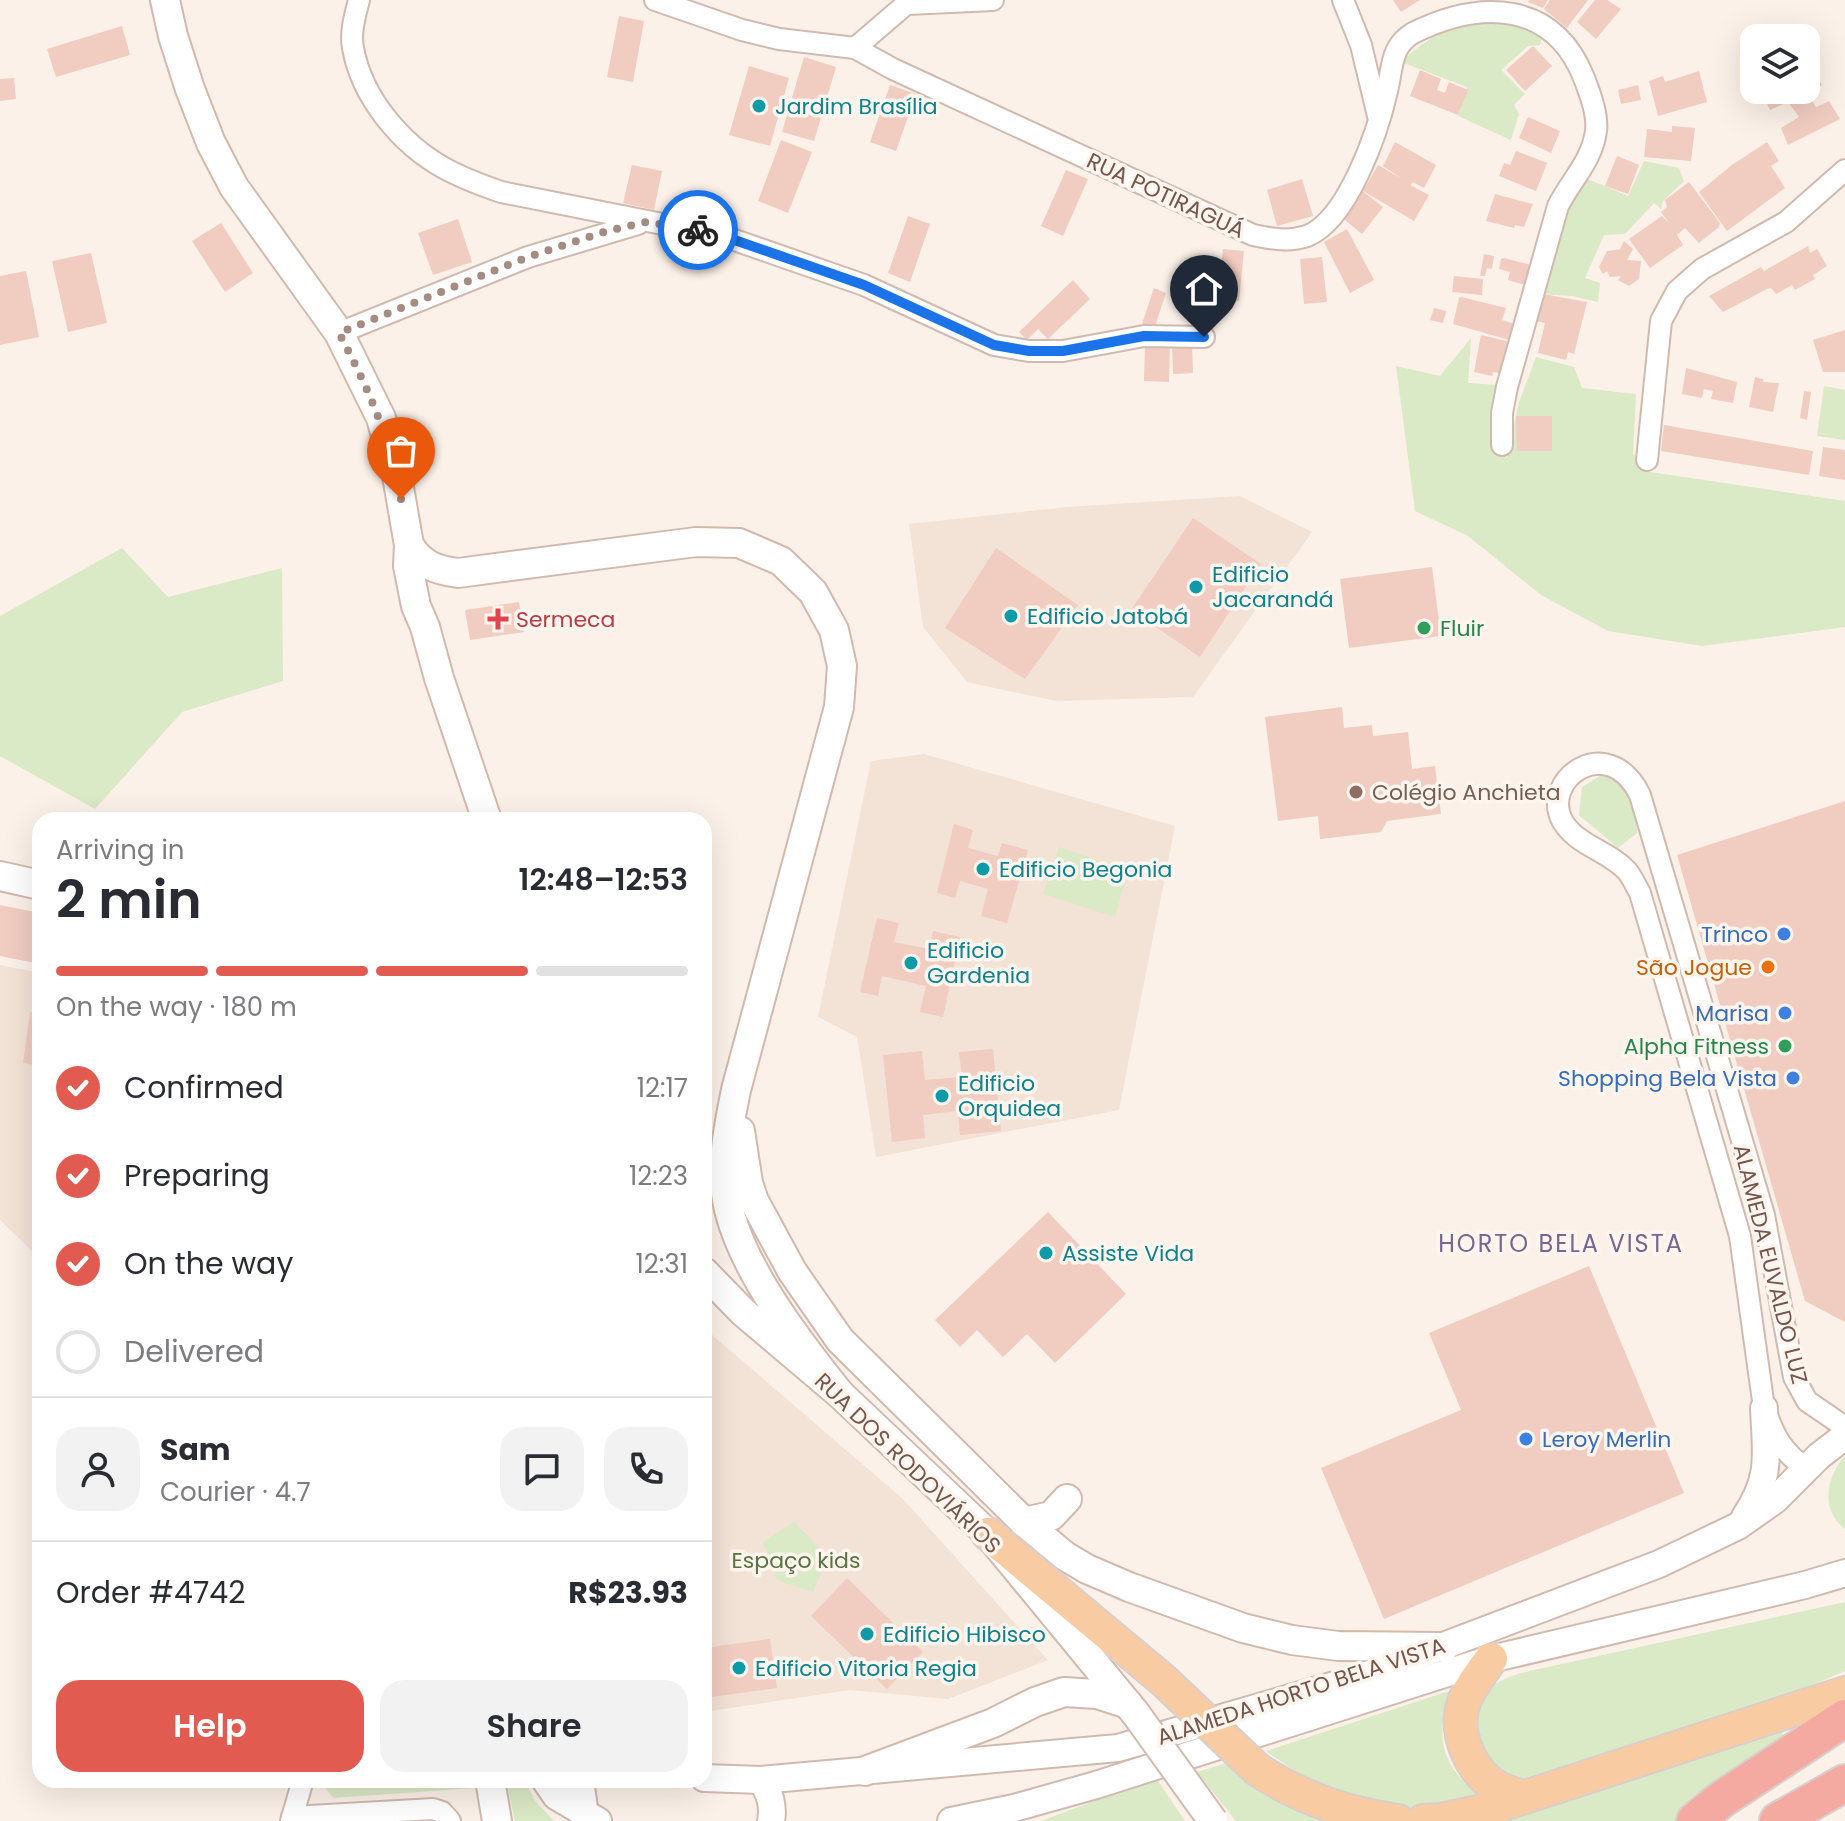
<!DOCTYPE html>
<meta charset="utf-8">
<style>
body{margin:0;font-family:Poppins,sans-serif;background:#f2f2f3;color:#2b2b33;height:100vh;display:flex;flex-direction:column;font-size:30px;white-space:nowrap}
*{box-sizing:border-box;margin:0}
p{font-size:26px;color:#7c7c81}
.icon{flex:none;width:44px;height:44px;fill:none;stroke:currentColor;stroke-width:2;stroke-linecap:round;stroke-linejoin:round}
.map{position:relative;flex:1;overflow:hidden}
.drawer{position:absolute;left:32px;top:812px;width:680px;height:976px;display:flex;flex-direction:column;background:#fff;border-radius:24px;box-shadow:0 8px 32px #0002}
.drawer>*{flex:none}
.tools{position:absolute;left:1740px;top:24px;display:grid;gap:16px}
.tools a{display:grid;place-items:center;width:80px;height:80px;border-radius:16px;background:#fff;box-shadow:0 8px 32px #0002;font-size:40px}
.pin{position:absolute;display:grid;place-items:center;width:68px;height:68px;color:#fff;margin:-82px -34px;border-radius:50% 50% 50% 0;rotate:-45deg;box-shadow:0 0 8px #0007}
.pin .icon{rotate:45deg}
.courier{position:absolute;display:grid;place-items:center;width:80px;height:80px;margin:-40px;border:6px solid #1a73e8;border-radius:50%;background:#fff;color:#222;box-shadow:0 2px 10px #0007}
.headline em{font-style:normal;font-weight:600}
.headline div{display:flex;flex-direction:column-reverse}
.headline{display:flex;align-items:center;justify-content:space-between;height:136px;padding:0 24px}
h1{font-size:52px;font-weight:600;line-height:60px}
.bar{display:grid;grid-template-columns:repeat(4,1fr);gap:12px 8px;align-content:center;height:96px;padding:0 24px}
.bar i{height:10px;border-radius:6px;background:#e1e1e2}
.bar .active{background:#e25b51}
.bar p{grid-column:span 4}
.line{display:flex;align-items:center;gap:20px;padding:0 24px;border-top:2px solid #e1e1e2}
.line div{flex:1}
.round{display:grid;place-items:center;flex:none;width:84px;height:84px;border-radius:24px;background:#f2f2f3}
ol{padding:0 24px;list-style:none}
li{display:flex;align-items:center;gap:24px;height:88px}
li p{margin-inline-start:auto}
li .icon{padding:8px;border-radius:50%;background:#e25b51;color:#fff;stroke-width:4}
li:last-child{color:#7c7c81}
li i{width:44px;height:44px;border:4px solid #e1e1e2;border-radius:50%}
.button{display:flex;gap:16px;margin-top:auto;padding:16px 24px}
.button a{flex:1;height:92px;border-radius:24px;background:#e25b51;color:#fff;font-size:32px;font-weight:600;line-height:92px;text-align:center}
.button a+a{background:#f2f2f3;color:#2b2b33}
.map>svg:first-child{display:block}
.residential{fill:#f3e2d6}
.green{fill:#dae9c6}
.building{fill:#f1ccc0}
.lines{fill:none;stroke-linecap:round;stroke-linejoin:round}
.minor-casing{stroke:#d0bab0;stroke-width:24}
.tertiary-casing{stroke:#d0bab0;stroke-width:30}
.secondary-casing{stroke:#d2b9ae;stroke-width:32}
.primary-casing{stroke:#d8cfcd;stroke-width:36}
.motorway-casing{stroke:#d8cfcd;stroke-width:40}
.minor{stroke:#fff;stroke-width:20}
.tertiary{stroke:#fff;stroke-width:26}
.secondary{stroke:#fff;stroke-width:28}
.primary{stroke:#f8cba2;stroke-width:32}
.motorway{stroke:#f4aaa1;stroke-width:36}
.secondary-bridge-casing{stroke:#d2b9ae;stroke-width:32;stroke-linecap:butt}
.primary-bridge-casing{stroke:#d8cfcd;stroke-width:36;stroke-linecap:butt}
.secondary-bridge{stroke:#fff;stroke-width:28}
.primary-bridge{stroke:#f8cba2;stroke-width:32}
.done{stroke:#a48c83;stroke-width:8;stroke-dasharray:0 14.4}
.route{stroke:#1a73e8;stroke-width:10}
.culture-dot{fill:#0f9aa8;stroke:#fef6ee;stroke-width:3}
.health-dot{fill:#e0444e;stroke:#fef6ee;stroke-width:3}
.leisure-dot{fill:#2e9e5b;stroke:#fef6ee;stroke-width:3}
.education-dot{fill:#8d6e63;stroke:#fef6ee;stroke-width:3}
.shop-dot{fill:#3f7fe0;stroke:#fef6ee;stroke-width:3}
.food-dot{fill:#e8710a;stroke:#fef6ee;stroke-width:3}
.labels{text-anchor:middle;stroke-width:7;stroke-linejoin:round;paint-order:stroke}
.culture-label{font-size:22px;fill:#0d838f;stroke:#fef6ee;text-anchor:start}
.street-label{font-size:22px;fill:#75554c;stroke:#fef6ee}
.health-label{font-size:22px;fill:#be3a42;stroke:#fef6ee;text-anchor:start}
.leisure-label{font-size:22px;fill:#27864d;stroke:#fef6ee;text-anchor:start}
.education-label{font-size:22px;fill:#785e54;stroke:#fef6ee;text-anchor:start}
.shop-label{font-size:22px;fill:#366cbe;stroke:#fef6ee;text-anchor:end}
.food-label{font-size:22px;fill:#c56008;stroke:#fef6ee;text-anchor:end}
.park-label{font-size:22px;fill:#587541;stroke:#fef6ee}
.neighbourhood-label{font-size:24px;letter-spacing:2px;fill:#7b6491;stroke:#fef6ee}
</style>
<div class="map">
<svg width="1845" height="1821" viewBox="0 0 1845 1821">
<rect width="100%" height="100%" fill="#fcf1e8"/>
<g class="residential">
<polygon points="1240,496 1312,532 1193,697 1056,701 967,682 923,627 909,524 1067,507"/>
<polygon points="924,754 1175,826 1119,1110 876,1157 857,1037 818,1017 871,761"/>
<polygon points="0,965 40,973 40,1259 0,1220"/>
<polygon points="704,1328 903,1499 1048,1660 948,1699 850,1690 704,1712"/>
</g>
<g class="green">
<path d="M1491,16L1543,31L1540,45L1528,46L1501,70L1525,94L1514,105L1519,114L1511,140L1458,116L1467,87L1401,62C1431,35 1451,24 1491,16Z"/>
<polygon points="1644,161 1679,168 1684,181 1663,201 1661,209 1654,203 1625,234 1604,235 1585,278 1600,283 1598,302 1572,296 1539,294 1560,222 1585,178 1628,196"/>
<polygon points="1471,338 1468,383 1497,385 1492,448 1507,458 1519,402 1536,357 1574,367 1582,388 1636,394 1633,454 1650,472 1845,501 1845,627 1702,646 1608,631 1541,595 1468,536 1415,511 1396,366 1440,376"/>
<polygon points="1824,386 1845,390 1845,440 1817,436"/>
<polygon points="122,548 168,597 282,568 283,681 182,712 95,809 0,756 0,616"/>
<polygon points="1610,770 1635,805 1637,833 1618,848 1579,815 1582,787"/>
<polygon points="1059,847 1128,870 1115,917 1043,894"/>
<path d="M1845,1456V1529C1820,1510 1826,1477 1845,1456Z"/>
<polygon points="794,1522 828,1557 813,1592 777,1580 763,1542"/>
<path d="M1845,1602V1671L1748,1713L1541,1778C1533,1778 1524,1779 1516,1777C1479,1767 1462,1713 1493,1686C1500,1680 1512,1676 1521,1673Z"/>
<path d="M1449,1691C1436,1741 1440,1764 1481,1797C1465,1801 1448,1806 1432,1808C1378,1816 1308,1783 1266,1751Z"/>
<polygon points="1781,1730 1784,1738 1729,1776 1674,1821 1499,1821 1587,1795"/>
<polygon points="1230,1762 1330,1821 1236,1821 1197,1772"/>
<polygon points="1156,1778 1185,1821 1041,1821"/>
<polygon points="319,1780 474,1780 475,1788 333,1798"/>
<polygon points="506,1780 524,1780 536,1802 554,1821 515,1821"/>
</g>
<g class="building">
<polygon points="1393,0 1420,0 1401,12"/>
<polygon points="1529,0 1548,0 1543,8 1528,2"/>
<polygon points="1550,0 1588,0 1567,28 1544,9"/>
<polygon points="1595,0 1607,0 1621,9 1596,39 1577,22"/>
<polygon points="619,16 644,21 633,82 607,77"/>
<polygon points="122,26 130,55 56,77 47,49"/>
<polygon points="1533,46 1552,66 1525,91 1506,70"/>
<polygon points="804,57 836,67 814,141 782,132"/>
<polygon points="1810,65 1822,85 1808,94 1816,107 1829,101 1840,119 1788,145 1781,128 1799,117 1788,102 1770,110 1762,93 1766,90 1806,90 1806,68"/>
<polygon points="749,66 789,78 770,146 729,135"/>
<polygon points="1420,70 1441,79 1437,90 1445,93 1449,82 1468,90 1458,115 1410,96"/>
<polygon points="1699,71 1707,102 1658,116 1649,81 1663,76 1665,82"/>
<polygon points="14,78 16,99 0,101 0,79"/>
<polygon points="890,85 916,94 896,151 870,142"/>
<polygon points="1638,85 1641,100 1621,104 1618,90"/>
<polygon points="1528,117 1560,131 1551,153 1519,138"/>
<polygon points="1672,126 1695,128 1691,161 1644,157 1647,129 1672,132"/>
<polygon points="781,140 812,152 788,213 758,201"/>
<polygon points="1395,142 1436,165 1424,188 1413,182 1410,185 1429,195 1414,221 1363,191 1378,165 1402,179 1383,166"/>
<polygon points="1767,142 1779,161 1771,166 1785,188 1727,231 1699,192 1732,165"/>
<polygon points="1516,151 1547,163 1536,191 1499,176 1504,163 1510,165"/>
<polygon points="1617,156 1639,165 1628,194 1605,186"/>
<polygon points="632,165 662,171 654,210 623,203"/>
<polygon points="1066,170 1088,179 1063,236 1041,226"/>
<polygon points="1302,179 1313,216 1277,226 1267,190"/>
<polygon points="1689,182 1720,223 1719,227 1699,243 1685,228 1677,235 1683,245 1650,268 1629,239 1662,216 1669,223 1661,212 1667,207 1665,200"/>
<polygon points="1361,190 1383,207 1362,234 1340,216"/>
<polygon points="1495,194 1533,204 1524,227 1515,225 1514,228 1486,221"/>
<polygon points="908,216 930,224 910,282 888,273"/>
<polygon points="458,219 472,262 433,275 418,233"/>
<polygon points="221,223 253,273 225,292 192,241"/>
<polygon points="1347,229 1374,280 1350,293 1324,242"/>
<polygon points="1624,241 1633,249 1627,260 1641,261 1639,279 1629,286 1618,280 1621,276 1610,277 1607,271 1603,274 1599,267 1607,251 1623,249 1620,249"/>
<polygon points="1808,246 1810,253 1817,249 1827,266 1813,275 1815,279 1795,290 1792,285 1776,294 1771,288 1767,289 1723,312 1709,296 1761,267 1764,271"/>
<polygon points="1223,249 1244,251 1239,301 1217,299"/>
<polygon points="91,253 107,323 68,332 52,261"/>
<polygon points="1484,254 1494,256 1492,269 1487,268 1485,276 1480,276"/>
<polygon points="1322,257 1327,302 1304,304 1300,259"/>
<polygon points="1504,258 1531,265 1525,285 1508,280 1510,272 1499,269 1501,259"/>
<polygon points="26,271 39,337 0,345 0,276"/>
<polygon points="1454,276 1483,279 1482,295 1452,292"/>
<polygon points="1073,280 1090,299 1048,339 1038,329 1027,340 1019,332"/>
<polygon points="1154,288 1166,293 1154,329 1142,324"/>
<polygon points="1543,294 1587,302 1574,354 1568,352 1566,360 1538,353 1545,323 1536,321"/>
<polygon points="1461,297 1506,308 1502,320 1518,325 1513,341 1453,324 1459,298"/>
<polygon points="1434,308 1446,311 1443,323 1430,320"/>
<polygon points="1845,330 1845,372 1823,372 1813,340"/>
<polygon points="1481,335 1514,343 1505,374 1493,372 1492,376 1474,372"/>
<polygon points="1145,343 1170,344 1169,382 1144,381"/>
<polygon points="1172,343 1192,343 1193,373 1173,374"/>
<polygon points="1686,368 1737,382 1733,403 1711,399 1713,391 1704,389 1702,398 1682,394"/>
<polygon points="1755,377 1763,379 1763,382 1779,383 1773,412 1749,407"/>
<polygon points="1804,391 1811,392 1807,420 1800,418"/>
<polygon points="1516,416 1552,416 1552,451 1517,451"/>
<polygon points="1664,425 1813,451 1809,475 1661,451"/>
<polygon points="1823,447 1845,450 1845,480 1819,476"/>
<polygon points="1193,518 1261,564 1200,657 1131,610"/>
<polygon points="996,548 1078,605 1025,679 945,628"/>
<polygon points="1432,567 1441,636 1349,648 1340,579"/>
<polygon points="519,602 521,615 528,614 530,623 523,624 524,632 470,640 465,610"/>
<polygon points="1342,707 1344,728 1372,725 1373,736 1408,732 1412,769 1435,766 1441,814 1387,821 1381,832 1320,839 1318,816 1278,821 1265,717"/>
<polygon points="1845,801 1845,1322 1805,1301 1677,855"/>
<polygon points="954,824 973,830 968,848 998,856 1002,843 1028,850 1007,923 981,916 988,889 960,881 955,898 937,893"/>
<polygon points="0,905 40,913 40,964 0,956"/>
<polygon points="877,918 899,923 894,942 929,949 933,931 960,937 943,1017 920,1012 926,986 882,976 878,996 860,992"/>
<polygon points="30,1012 40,1013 40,1066 23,1063"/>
<polygon points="993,1049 1001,1131 960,1135 958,1111 923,1115 925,1138 892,1142 883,1055 922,1051 925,1080 962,1077 959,1052"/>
<polygon points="1048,1212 1126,1294 1055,1363 1027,1334 1003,1357 977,1330 960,1347 935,1320"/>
<polygon points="1589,1266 1684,1493 1384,1619 1321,1468 1461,1410 1429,1333"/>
<polygon points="847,1578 923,1652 887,1689 811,1616"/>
<polygon points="770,1639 777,1688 704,1698 704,1648"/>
</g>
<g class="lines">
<defs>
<g id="minor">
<path d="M359,0C355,16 350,32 353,48C362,98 401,144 444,168C462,178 481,185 501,192L723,236L864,285L994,345L1029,351H1063L1144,336L1204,337"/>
<path d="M655,0L742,30L779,39L855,48L893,69L1253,235C1271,239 1289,242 1307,236C1348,220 1378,131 1387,91C1393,67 1390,47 1413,33C1480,0 1553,0 1584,78C1590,94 1598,114 1596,131C1592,161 1571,180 1558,206L1507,387L1502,413V445"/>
<polyline points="1343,0 1361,45 1378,116"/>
<polyline points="908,4 993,0"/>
<polyline points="855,48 911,0"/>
<polyline points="339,333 528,257 638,224"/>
<polyline points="1647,460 1661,321 1677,291 1702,269 1786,222 1845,170"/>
<path d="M1807,1469C1782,1452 1775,1437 1764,1408L1740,1236L1640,893C1636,886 1632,877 1627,871C1609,851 1578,846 1563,822C1539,780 1608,730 1640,795L1764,1215L1794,1377L1807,1401L1845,1427"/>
<polyline points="292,1817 433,1809 442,1812 450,1821"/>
<polyline points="291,1821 303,1780"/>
</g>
<g id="tertiary">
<path d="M1745,1517C1772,1477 1766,1454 1764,1408"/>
<polyline points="704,1778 761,1780 1118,1748 1359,1678 1659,1564 1738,1526 1775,1500 1819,1456 1845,1436"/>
<polyline points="545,1780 556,1796 598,1821"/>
<polyline points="580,1780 585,1815"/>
<path d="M761,1780C770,1793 774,1805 771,1821"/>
<polyline points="951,1821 1014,1808 1096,1785 1491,1659 1805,1585 1845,1573"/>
</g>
<g id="secondary">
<polyline points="165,0 173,36 190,89 211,143 234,187 339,333 381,418 397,476 409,545 408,566 416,606 425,627 439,678 487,820"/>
<path d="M409,545C421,565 436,570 458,573L696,542L739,543L781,561L813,592L834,630L842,666L839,707L736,1090C729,1125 722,1158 726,1193C734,1260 799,1343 840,1394"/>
<polyline points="0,876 40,885"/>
<polyline points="740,1131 748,1183 754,1201 792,1271 840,1340 1024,1522 1065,1556 1087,1569 1129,1587 1243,1628 1292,1640 1338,1646 1444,1647"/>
<polyline points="704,1272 743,1312 840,1394 988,1534 1136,1714"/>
<polyline points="1024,1522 1051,1516 1067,1499"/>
<polyline points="865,1771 993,1723 1035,1702 1064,1692 1097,1694 1128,1704"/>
<polyline points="490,1780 497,1821"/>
</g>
<g id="primary">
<polyline points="988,1534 1163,1680"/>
<path d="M1491,1659C1482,1672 1470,1686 1464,1702C1453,1733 1471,1774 1500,1789C1508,1792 1516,1795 1524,1797"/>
<path d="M1258,1770C1301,1798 1347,1814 1398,1821"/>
<polyline points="1423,1821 1441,1820 1482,1811 1845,1693"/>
</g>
<g id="motorway">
<polyline points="1695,1821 1722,1799 1845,1718"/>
<polyline points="1778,1821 1845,1783"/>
</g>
</defs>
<use href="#minor" class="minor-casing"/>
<use href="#tertiary" class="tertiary-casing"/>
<use href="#secondary" class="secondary-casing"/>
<use href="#primary" class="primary-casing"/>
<use href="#motorway" class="motorway-casing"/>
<use href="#minor" class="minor"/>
<use href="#tertiary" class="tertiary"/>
<use href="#secondary" class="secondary"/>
<use href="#primary" class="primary"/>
<use href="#motorway" class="motorway"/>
<defs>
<polyline id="secondary-bridge" points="1136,1714 1213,1821"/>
<polyline id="primary-bridge" points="1163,1680 1258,1770"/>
</defs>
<use href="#secondary-bridge" class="secondary-bridge-casing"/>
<use href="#primary-bridge" class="primary-bridge-casing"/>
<use href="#secondary-bridge" class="secondary-bridge"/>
<use href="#primary-bridge" class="primary-bridge"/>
</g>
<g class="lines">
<path class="done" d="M401,499C389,435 369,390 339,333L528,257L607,231L646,222L698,230"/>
<polyline class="route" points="698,230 723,236 864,285 994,345 1029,351 1063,351 1144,336 1204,337"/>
</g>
<g class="culture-dot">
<circle cx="759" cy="106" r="8"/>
<circle cx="1196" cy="587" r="8"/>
<circle cx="1011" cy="616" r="8"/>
<circle cx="983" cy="869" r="8"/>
<circle cx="911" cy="963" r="8"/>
<circle cx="942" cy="1096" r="8"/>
<circle cx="1046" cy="1253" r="8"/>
<circle cx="867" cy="1634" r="8"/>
<circle cx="739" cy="1668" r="8"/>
</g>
<path class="health-dot" d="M494 607h8v8h8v8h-8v8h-8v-8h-8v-8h8z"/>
<g class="leisure-dot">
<circle cx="1424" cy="628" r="8"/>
<circle cx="1785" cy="1046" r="8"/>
</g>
<circle class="education-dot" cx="1356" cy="792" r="8"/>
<g class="shop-dot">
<circle cx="1784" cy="934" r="8"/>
<circle cx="1785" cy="1013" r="8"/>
<circle cx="1793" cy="1078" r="8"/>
<circle cx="1526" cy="1439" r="8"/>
</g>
<circle class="food-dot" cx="1768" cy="967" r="8"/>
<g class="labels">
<g class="culture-label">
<text x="775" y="114">Jardim Brasília</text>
<text x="1212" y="582">Edificio<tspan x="1212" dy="25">Jacarandá</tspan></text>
<text x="1027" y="624">Edificio Jatobá</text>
<text x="999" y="877">Edificio Begonia</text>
<text x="927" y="958">Edificio<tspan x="927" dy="25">Gardenia</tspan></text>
<text x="958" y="1091">Edificio<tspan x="958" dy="25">Orquidea</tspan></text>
<text x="1062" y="1261">Assiste Vida</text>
<text x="883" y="1642">Edificio Hibisco</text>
<text x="755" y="1676">Edificio Vitoria Regia</text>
</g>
<g class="street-label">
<text transform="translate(1166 195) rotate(25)" y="8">RUA POTIRAGUÁ</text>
<text transform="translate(1771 1264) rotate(76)" y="8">ALAMEDA EUVALDO LUZ</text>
<text transform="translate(908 1463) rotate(44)" y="8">RUA DOS RODOVIÁRIOS</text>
<text transform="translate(1301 1691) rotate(-18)" y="8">ALAMEDA HORTO BELA VISTA</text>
</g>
<g class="health-label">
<text x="516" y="627">Sermeca</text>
</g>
<g class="leisure-label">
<text x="1440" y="636">Fluir</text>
<text x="1769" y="1054" text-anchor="end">Alpha Fitness</text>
</g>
<g class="education-label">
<text x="1372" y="800">Colégio Anchieta</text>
</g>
<g class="shop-label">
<text x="1768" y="942">Trinco</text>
<text x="1769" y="1021">Marisa</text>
<text x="1777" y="1086">Shopping Bela Vista</text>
<text x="1542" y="1447" text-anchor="start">Leroy Merlin</text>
</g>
<g class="food-label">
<text x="1752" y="975">São Jogue</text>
</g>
<g class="park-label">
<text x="796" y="1568">Espaço kids</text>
</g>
<g class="neighbourhood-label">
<text x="1561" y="1252">HORTO BELA VISTA</text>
</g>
</g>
</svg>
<div class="tools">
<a><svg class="icon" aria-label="layers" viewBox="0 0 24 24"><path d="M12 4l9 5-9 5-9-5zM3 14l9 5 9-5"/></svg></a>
</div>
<div class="pin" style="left:401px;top:499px;background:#ea580c"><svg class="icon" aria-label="bag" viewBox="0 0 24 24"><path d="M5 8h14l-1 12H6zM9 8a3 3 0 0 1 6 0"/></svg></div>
<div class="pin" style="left:1204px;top:337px;background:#1f2937"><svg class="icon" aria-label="home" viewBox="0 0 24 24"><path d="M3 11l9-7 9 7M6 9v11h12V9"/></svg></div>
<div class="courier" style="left:698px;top:230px"><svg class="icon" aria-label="bike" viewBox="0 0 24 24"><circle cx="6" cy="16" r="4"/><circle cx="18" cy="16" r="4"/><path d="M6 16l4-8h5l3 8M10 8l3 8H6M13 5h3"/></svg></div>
<section class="drawer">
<div class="headline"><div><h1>2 min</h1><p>Arriving in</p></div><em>12:48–12:53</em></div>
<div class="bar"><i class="active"></i><i class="active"></i><i class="active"></i><i></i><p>On the way · 180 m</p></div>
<ol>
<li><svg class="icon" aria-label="check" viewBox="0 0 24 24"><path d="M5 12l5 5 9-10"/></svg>Confirmed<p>12:17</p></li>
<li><svg class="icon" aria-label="check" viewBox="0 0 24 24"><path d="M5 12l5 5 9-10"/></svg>Preparing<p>12:23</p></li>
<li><svg class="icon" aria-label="check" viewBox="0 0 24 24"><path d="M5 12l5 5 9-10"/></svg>On the way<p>12:31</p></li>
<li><i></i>Delivered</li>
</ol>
<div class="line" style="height:144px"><a class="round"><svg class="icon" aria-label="person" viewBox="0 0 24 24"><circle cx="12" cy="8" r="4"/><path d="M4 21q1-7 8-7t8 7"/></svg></a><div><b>Sam</b><p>Courier · 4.7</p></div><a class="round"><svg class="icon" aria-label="chat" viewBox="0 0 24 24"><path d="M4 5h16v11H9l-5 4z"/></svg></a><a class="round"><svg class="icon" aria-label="phone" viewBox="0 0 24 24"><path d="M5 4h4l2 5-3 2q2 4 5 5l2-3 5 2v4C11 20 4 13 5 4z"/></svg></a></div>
<div class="line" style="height:104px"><div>Order #4742</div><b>R$23.93</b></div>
<div class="button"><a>Help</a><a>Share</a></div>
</section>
</div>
